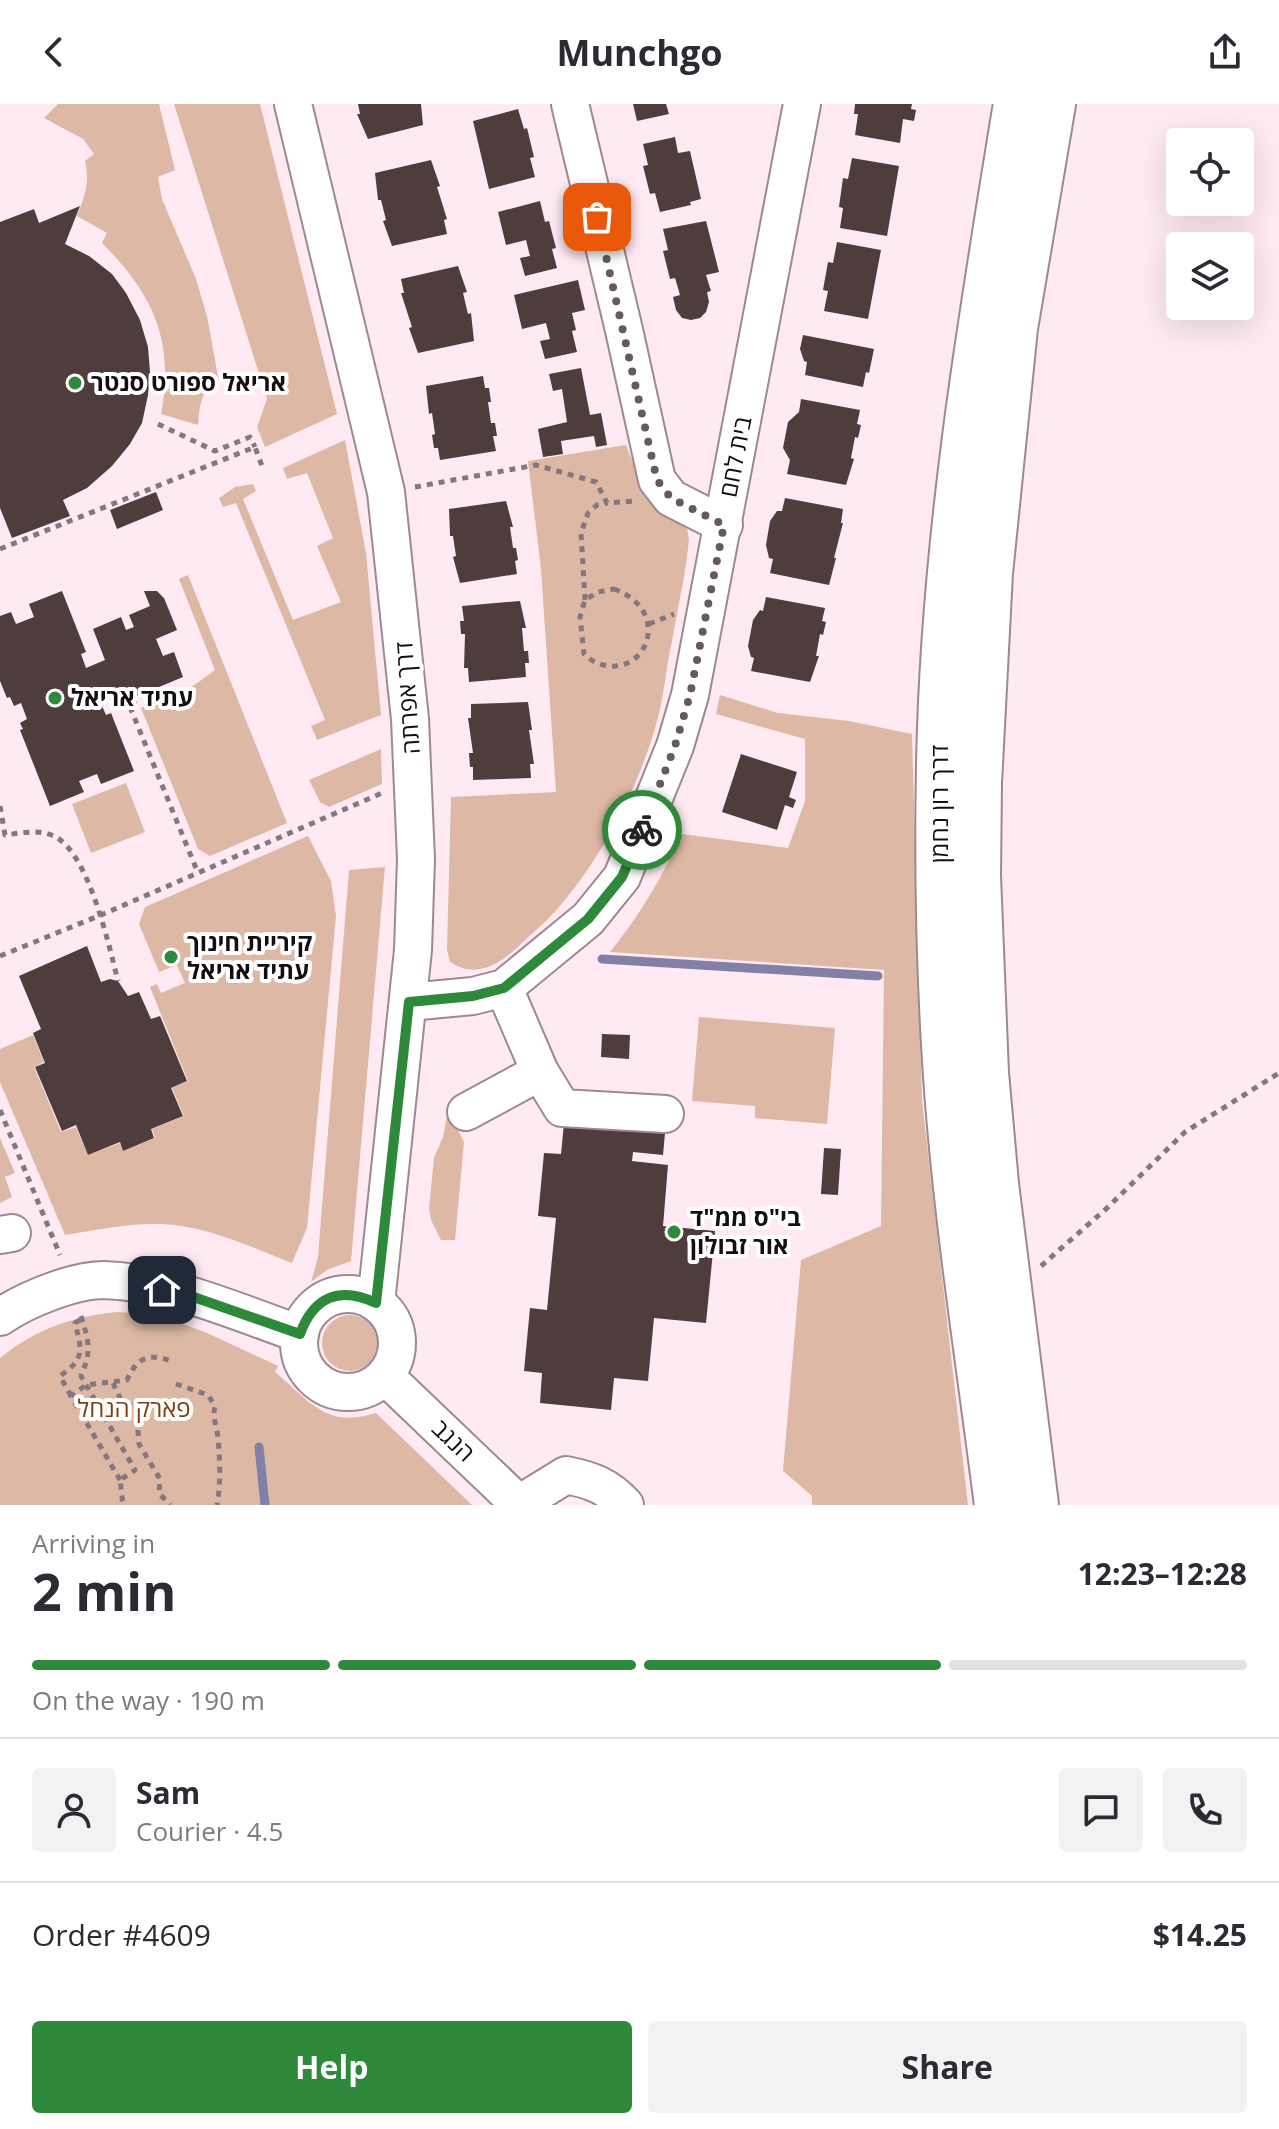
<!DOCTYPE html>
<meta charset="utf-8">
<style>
body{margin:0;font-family:"Open Sans",Heebo,sans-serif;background:#f2f2f3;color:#2b2b33;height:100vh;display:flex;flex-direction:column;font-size:30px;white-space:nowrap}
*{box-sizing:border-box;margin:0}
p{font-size:26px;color:#7c7c81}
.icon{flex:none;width:44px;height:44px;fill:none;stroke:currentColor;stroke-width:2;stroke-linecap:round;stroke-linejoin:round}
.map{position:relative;height:1401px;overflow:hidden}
.details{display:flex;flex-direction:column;background:#fff;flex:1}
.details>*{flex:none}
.controls{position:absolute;left:1166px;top:24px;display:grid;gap:16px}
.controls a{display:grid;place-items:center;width:88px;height:88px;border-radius:8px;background:#fff;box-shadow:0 8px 32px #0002;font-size:40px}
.pin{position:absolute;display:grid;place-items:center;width:68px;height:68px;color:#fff;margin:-34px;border-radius:16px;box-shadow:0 4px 12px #0006}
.courier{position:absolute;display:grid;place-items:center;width:80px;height:80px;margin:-40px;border:6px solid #2f893a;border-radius:50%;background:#fff;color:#222;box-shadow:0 2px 10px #0007}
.summary em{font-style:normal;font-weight:700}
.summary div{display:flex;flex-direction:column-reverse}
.summary{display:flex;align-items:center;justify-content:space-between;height:136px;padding:0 32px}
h1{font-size:52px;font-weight:700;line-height:60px}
.bar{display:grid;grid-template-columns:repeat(4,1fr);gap:12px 8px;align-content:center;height:96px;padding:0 32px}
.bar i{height:10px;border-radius:6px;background:#e1e1e2}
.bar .active{background:#2f893a}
.bar p{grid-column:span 4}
.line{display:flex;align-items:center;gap:20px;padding:0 32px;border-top:2px solid #e1e1e2}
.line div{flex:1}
.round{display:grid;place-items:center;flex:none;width:84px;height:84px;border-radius:8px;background:#f2f2f3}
.button{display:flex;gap:16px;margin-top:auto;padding:16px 32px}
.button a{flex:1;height:92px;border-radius:8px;background:#2f893a;color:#fff;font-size:32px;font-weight:700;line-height:92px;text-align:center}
.button a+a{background:#f2f2f3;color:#2b2b33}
header{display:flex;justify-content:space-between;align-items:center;height:104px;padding:0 32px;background:#fff;font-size:36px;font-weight:700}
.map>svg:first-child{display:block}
.green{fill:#ddb9a5}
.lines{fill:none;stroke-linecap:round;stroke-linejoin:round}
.stream{stroke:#8280a6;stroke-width:9}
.building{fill:#4f3c3c}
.minor-casing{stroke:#9d8992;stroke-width:40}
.major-casing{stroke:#9d8992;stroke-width:48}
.path{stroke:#85777d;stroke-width:5;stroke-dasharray:6 6;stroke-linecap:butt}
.minor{stroke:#fff;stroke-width:36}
.major{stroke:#fff;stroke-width:44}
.done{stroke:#665a60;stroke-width:8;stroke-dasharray:0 14.4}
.route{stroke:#2f893a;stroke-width:10}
.poi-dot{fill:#2f893a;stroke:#fff;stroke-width:3}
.labels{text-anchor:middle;stroke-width:8;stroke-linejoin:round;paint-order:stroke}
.poi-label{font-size:24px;font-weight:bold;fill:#140d11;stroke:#fff;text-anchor:start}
.street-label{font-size:24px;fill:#140d11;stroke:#fff}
.park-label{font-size:24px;fill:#7e3e0f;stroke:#fff}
</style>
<header><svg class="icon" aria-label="back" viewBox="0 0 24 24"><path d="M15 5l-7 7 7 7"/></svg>Munchgo<svg class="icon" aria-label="share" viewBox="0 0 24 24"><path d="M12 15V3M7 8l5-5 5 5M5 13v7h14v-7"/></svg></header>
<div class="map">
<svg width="1279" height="1401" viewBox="0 0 1279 1401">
<rect width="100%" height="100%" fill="#ffe9f3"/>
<g class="green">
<path d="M58,0H159L175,66L158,73L162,95L196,175L207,212L219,278C200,284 200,303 198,321L161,310C175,237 153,190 102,139L107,129L77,112C85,92 90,78 85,57L94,50L83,35L44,14Z"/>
<polygon points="174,0 260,0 337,310 265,343 257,323 267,295"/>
<polygon points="345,336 366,449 381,611 317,636 311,622 325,616 236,399 223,403 219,394 235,383 253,380 256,387 243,395 293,516 341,498 317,442 333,434 307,369 287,375 283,364"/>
<path d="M626,341L639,374L687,425L689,435C686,469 678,503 672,537C666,564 664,594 656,621C639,682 601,755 559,803C549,815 536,826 524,837C504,857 479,877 450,858L447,845L451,693L556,688L541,465L528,357Z"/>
<polygon points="188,471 287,719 210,752 198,745 141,604 193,582 215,566 179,475"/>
<path d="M720,591L778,609L849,617L912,630L922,996L968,1401H812V1392L783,1367L801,1156L881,1122L884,866L610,848C640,811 662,773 682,730L788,744L805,697V635L716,610Z"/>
<polygon points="381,645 382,680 329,703 320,698 309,676"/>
<polygon points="126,679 145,728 91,749 72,700"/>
<path d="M308,732L331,777L336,812L307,1124L292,1159C256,1145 220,1128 181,1122C143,1116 103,1125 65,1131L0,978V945L33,931L44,958L34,963L61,1028L76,1023L88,1051L120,1039L123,1047L155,1034L152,1025L184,1012L172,984L188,977L150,883L157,880L161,889L185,879L177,861L159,868L139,820L145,803Z"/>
<polygon points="385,763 351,1157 327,1166 311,1178 318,1153 349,766"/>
<polygon points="699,913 835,924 827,1020 755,1014 755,1002 692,997"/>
<polygon points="448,1006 464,1038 455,1136 441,1136 431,1116 429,1104 434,1054 443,1033"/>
<polygon points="0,1034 15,1069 5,1073 12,1093 0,1099"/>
<path d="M118,1208L158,1211L205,1228L278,1262L275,1268C310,1297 325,1325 376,1309L472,1401H0V1254C36,1225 73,1212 118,1208Z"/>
<circle cx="350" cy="1239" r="28"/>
</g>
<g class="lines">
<g class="stream">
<polyline points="602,855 878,872"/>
<polyline points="259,1343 265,1401"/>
</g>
</g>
<g class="building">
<polygon points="358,0 421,0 423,21 368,35 357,10 360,10"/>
<polygon points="633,0 666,0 669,10 637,17"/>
<polygon points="855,0 912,0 911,5 916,6 914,17 903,15 900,39 855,31 858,10 854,10"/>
<polygon points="518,5 524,25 527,24 534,53 530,54 535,73 489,85 473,17"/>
<polygon points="675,33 678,49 690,47 701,95 690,98 691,101 660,108 655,89 650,90 643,62 648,61 643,40"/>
<polygon points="852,54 899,62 887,132 840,124 843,104 839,103 843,74 848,75"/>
<polygon points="431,56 440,82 437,83 447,115 444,116 447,130 392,142 383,117 386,116 381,96 378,96 375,69"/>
<polygon points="540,97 545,118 549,117 556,144 552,145 557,164 525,172 520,154 530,152 526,136 506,141 498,108"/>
<polygon points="80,102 65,140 89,152 112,170 126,189 140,216 148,243 150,268 148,291 142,319 130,340 112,362 87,384 63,396 70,412 12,434 0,404 0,118 34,105 39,119"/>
<polygon points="706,117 719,168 706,171 711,187 707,188 709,198 706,208 700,214 691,216 682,214 676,206 673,193 680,191 675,174 670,175 663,147 668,146 663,125"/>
<polygon points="837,138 881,146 868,215 824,207 828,187 823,186 828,158 833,159"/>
<polygon points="458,162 467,188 463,189 468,210 471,209 474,237 418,249 409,224 412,223 401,189 404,189 401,175"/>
<polygon points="578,176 585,206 572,209 576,226 572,227 577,248 545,255 540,237 550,235 546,219 522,225 514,191"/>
<polygon points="803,231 874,245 869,269 866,268 863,283 805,271 807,258 804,257 800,245"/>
<polygon points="581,264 590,311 601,309 607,341 596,343 594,332 561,337 563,350 543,353 538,325 567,318 562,285 553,287 549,270"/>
<polygon points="483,272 485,284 489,284 491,298 488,298 491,319 495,319 497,332 493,332 496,347 440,356 438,344 434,344 432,331 435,330 432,309 429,310 426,282"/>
<polygon points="801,295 860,306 857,320 861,321 858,334 855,333 851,354 854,355 846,381 787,370 790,356 783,344 788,318 799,308"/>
<polygon points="156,388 163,406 117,425 110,406"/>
<polygon points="785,394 843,405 841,419 843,419 834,454 836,454 829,481 770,469 773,455 769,454 766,441 770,417 777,407 782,407"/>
<polygon points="506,397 513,423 510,423 513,444 516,444 518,456 515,457 517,470 460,479 453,453 456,452 453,432 450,432 449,405"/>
<polygon points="62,487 86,548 81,550 86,564 105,556 93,525 121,513 126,526 134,523 129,511 150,502 144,487 157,487 164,494 177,526 156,535 163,552 174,548 183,573 135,593 137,600 123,605 117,588 99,595 106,611 111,609 134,667 101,680 97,670 79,677 84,688 50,702 20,626 23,625 20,619 27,615 21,599 14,602 10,593 7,594 0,577 0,512 11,508 16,520 34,513 29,500"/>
<polygon points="766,493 825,504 822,517 826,518 823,531 820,530 816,552 819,552 810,578 751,567 754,554 751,553 748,542 753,516 760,506 763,507"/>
<polygon points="520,497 526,524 522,524 524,547 528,547 529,559 525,559 526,573 469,578 468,564 464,564 465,530 461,530 460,517 464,517 462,502"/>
<polygon points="528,598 532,626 529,626 534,660 530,660 531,674 473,676 473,663 470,663 469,649 473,649 468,614 471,614 471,600"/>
<polygon points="741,650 797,668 789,693 796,696 793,704 785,701 777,726 722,708"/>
<polygon points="87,842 101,878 110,875 118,877 128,892 139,888 151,915 160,912 187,977 171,984 183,1012 151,1025 154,1034 123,1047 120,1038 88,1051 76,1021 62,1027 35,963 45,959 33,929 41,925 19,872"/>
<polygon points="602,930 630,931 629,955 601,953"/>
<polygon points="564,1019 665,1029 663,1051 633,1048 632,1057 668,1061 663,1122 715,1127 706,1219 654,1214 648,1277 614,1274 611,1306 540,1299 542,1269 524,1267 530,1204 547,1206 556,1114 538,1112 544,1049 561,1050"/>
<polygon points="824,1044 841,1045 838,1091 821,1090"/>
</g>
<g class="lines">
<defs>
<g id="minor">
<polyline points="293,0 386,388 410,615 416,755 413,846 376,1199"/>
<polyline points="570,0 624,226 657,376 671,394 724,421"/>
<polyline points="504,884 540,968 562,1004 665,1010"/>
<polyline points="409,898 473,892 504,884 588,815 622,773 675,642 690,591 802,0"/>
<polyline points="466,1008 540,968"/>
<polyline points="0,1131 12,1129"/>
<circle cx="348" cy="1239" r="49"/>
<path d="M0,1213C25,1196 73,1176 104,1176C171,1178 237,1208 300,1230"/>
<polyline points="385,1272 520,1401"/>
<path d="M519,1400L566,1371C591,1376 608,1382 625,1401"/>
</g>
<g id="major">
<path d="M997,1401C979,1258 956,1116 946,972C939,869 937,764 939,661C943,439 980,219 1016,0"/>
<polyline points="1036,1401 996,1080 986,969 978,772 979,679 990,469 1015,224 1053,0"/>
</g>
</defs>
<use href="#minor" class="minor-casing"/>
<use href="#major" class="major-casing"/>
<g class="path">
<polyline points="158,320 215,347 250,333 255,343"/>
<polyline points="415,383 536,361 596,378 607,399 635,397"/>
<polyline points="0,445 255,343 262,362"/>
<path d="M614,485C674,507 646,575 600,560C594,559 588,553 584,550L580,513L585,496L598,488Z"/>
<polyline points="585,496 581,429 588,409 597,401 607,399"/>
<polyline points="649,520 674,510"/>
<polyline points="130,603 198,769"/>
<path d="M0,702L5,731C21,729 38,725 54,732C89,749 109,842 118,877"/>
<polyline points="0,852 101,811 382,689"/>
<polyline points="0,1006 60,1151"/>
<polyline points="1041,1162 1107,1104 1185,1028 1279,969"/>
<path d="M81,1212C89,1238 92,1246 81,1272L135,1366L120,1376L123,1401"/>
<polyline points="113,1279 120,1294 141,1308 138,1327 139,1340 160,1375 159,1389 170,1401"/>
<path d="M176,1280L208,1291L215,1302C212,1314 217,1323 218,1334C220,1357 221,1379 217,1401"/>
<path d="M71,1292L60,1272C85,1255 82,1246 75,1219L82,1215"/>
<path d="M120,1376L71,1292L86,1281L127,1276C136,1255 148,1248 171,1257"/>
</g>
<use href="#minor" class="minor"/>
<use href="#major" class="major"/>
</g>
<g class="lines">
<polyline class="done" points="597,113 657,376 671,394 724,421 690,591 675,642 642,726"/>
<path class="route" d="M162,1186L185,1190L300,1230C314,1192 340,1182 376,1199L409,898L473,892L504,884L588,815L622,773L642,726"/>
</g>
<g class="poi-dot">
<circle cx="75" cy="279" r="8"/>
<circle cx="55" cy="594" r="8"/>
<circle cx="171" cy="853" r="8"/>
<circle cx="674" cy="1128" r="8"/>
</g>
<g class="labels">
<g class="poi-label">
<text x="91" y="287">אריאל ספורט סנטר</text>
<text x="71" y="602">עתיד אריאל</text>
<text x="187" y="847">קיריית חינוך<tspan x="187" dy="28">עתיד אריאל</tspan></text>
<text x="690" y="1122">בי"ס ממ"ד<tspan x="690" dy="28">אור זבולון</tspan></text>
</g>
<g class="street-label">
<text transform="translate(736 353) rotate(-79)" y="8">בית לחם</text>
<text transform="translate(408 594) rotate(-94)" y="8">דרך אפרתה</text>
<text transform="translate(940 700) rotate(-90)" y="8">דרך רון נחמן</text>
<text transform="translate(453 1337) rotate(44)" y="8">הנגב</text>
</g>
<g class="park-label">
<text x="134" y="1313">פארק הנחל</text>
</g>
</g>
</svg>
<div class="controls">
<a><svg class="icon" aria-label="locate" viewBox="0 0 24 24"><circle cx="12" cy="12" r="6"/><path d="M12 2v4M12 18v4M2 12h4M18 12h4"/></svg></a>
<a><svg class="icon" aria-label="layers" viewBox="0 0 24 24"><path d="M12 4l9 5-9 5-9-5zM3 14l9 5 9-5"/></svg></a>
</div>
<div class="pin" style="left:597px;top:113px;background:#ea580c"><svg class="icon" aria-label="bag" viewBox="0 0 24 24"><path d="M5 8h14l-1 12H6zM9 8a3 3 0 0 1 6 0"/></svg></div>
<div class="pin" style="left:162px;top:1186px;background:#1f2937"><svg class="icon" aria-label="home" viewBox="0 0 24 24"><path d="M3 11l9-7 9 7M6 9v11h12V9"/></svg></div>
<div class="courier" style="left:642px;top:726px"><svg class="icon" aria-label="bike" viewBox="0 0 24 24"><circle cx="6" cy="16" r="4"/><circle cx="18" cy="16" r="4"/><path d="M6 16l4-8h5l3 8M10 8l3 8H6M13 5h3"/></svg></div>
</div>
<section class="details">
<div class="summary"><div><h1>2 min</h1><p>Arriving in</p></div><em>12:23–12:28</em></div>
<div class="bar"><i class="active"></i><i class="active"></i><i class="active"></i><i></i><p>On the way · 190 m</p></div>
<div class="line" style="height:144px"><a class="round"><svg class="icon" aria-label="person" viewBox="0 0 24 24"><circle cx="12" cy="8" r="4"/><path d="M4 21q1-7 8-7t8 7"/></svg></a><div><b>Sam</b><p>Courier · 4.5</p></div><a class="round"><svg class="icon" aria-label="chat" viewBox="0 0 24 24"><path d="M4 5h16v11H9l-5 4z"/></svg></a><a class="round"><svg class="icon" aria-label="phone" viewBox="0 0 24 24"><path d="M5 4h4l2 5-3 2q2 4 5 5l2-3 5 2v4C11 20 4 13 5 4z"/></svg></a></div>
<div class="line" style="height:104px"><div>Order #4609</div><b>$14.25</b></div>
<div class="button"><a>Help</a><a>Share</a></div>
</section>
